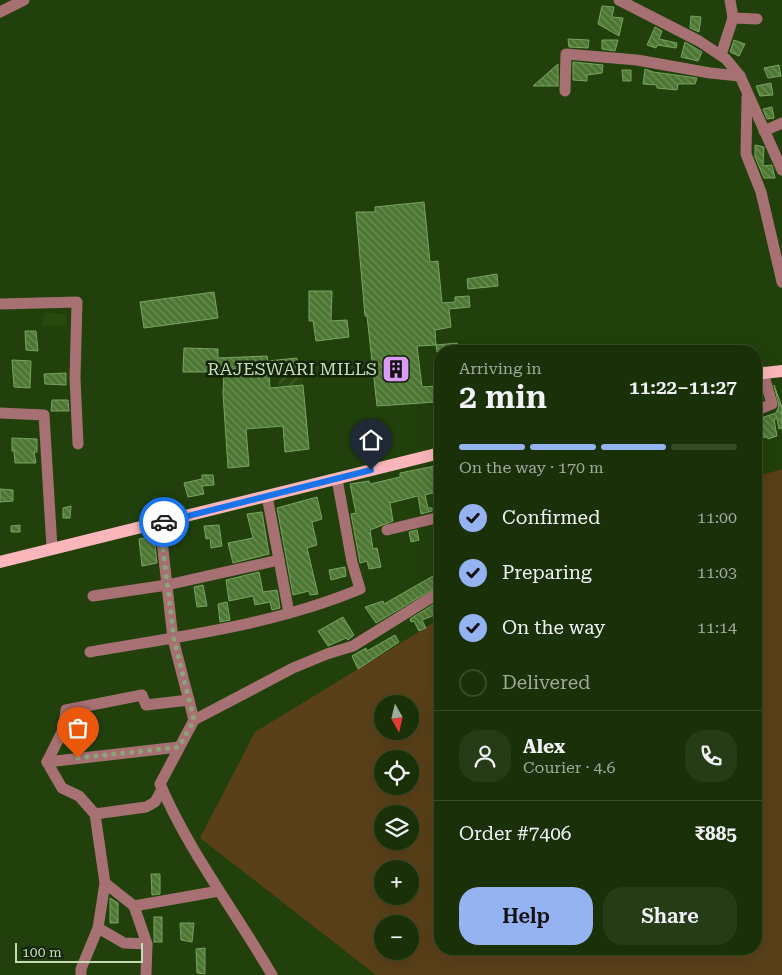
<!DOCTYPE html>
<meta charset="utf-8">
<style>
body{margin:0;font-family:"Roboto Serif",serif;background:#263c16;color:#f1f3f6;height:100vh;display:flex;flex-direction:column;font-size:19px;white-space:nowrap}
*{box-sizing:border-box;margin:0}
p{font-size:16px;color:#9fa99c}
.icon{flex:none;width:28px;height:28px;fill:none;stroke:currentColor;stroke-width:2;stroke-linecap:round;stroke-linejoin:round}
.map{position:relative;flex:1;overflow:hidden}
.details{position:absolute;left:434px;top:345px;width:328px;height:610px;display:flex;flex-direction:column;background:#193008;border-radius:20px;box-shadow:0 5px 20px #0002,0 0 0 1px #374b29}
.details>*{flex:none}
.needle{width:32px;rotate:172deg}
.tools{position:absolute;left:374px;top:695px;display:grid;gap:10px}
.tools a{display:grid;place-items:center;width:45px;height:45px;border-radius:50%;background:#193008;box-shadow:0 5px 20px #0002,0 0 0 1px #374b29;font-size:25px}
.scale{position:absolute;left:15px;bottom:12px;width:128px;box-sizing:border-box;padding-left:5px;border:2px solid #c3dbb7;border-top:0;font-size:14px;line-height:18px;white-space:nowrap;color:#c3dbb7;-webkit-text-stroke:4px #122307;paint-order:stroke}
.pin{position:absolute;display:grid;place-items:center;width:42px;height:42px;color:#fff;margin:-51px -21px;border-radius:50% 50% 50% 0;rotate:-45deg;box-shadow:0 0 5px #0007}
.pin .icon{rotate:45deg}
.courier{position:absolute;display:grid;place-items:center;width:50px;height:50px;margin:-25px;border:4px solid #1a73e8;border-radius:50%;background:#fff;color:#222;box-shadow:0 1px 6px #0007}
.summary em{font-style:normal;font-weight:600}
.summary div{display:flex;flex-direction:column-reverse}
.summary{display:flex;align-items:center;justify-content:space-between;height:85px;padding:0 25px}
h1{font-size:32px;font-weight:600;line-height:38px}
.bar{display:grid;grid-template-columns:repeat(4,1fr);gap:8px 5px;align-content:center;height:60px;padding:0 25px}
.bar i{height:6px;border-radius:4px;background:#374b29}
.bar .active{background:#95b2f1}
.bar p{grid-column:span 4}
.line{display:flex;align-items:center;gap:12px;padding:0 25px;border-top:1px solid #374b29}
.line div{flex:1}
.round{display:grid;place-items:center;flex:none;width:52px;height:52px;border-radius:20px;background:#263c16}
ol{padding:0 25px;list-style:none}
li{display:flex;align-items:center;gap:15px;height:55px}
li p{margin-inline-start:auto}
li .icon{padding:5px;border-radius:50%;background:#95b2f1;color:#111;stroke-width:4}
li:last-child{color:#9fa99c}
li i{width:28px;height:28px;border:2px solid #374b29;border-radius:50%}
.action{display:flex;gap:10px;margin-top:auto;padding:10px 25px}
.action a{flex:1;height:58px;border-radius:20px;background:#95b2f1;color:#111;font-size:20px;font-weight:600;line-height:58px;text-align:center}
.action a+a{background:#263c16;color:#f1f3f6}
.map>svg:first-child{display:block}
.built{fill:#27490d}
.industrial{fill:url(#industrial-furrows)}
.green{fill:#594019;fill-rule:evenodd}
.building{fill:url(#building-back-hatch);stroke:#79a560}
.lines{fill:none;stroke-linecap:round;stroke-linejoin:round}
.minor{stroke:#a77073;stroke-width:11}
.major{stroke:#fab6ba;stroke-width:12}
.done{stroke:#8aa57b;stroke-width:5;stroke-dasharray:0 9}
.route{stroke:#1a73e8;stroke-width:6}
.labels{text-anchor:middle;stroke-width:5;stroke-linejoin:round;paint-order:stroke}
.poi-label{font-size:18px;fill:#c3dbb7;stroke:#122307;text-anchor:end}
</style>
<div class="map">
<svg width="782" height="975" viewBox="0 0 782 975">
<defs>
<pattern id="industrial-furrows" width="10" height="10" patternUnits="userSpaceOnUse" patternTransform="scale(1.25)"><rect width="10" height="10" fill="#27490d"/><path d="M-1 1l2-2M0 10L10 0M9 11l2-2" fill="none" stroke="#45632e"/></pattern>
<pattern id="building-back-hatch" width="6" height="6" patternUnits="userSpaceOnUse" patternTransform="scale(1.25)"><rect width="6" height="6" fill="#4d7633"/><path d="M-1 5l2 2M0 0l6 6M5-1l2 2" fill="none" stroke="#6d8f57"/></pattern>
</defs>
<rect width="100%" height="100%" fill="#21400b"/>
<polygon class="built" points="44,313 66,314 66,326 43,326"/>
<polygon class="industrial" points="302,373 303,384 279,387 278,375"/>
<path class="green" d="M782,469V975H376L200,838L255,732L440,619V949H755V477ZM382,704H410V731H382ZM382,759H410V786H382ZM382,814H410V841H382ZM382,869H410V896H382ZM382,924H410V951H382Z"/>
<g class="building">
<polygon points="602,6 614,7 612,17 623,18 619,36 598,24"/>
<polygon points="691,16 701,17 699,32 690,28"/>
<polygon points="655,27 662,31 659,39 677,43 676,48 657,45 656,48 647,45"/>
<polygon points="568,39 589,40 588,48 569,47"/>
<polygon points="602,40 618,40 615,51 602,49"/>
<polygon points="734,40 745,44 739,56 730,52"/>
<polygon points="685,42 702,52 698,61 681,57"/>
<polygon points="573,62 603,65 602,73 587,75 587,81 573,80"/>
<polygon points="558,64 558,86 533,86"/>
<polygon points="779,65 781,76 768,78 764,68"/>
<polygon points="645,69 653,72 697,78 695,84 678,84 677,90 657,88 657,85 643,84"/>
<polygon points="622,70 631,70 631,81 623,81"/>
<polygon points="771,83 773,95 760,96 756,86"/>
<polygon points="772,107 774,118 767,119 763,109"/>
<polygon points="755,145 764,147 763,166 772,165 775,178 764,178 755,157"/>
<polygon points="424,202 430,262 438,261 442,303 455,302 455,297 469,296 470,307 449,309 451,327 435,330 436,345 417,346 422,387 435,386 436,402 377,406 367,316 365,316 356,212 375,212 375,207"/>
<polygon points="497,274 498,286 468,289 467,279"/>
<polygon points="309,291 332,291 331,321 347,320 349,337 316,341 313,321 309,321"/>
<polygon points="214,292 218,318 144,328 140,302"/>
<polygon points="25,331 36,331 38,351 26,350"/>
<polygon points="457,343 458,350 437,352 436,345"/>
<polygon points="184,348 218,349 218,358 267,356 268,361 297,358 298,370 269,372 270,388 303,385 309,449 285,452 283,426 246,429 249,466 228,468 223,393 224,372 183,372"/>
<polygon points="12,360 31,361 30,388 14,387"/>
<polygon points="66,373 66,385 45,384 44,374"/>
<polygon points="774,385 782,407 782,428 779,429 777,419 774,419 777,436 768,439 767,437 755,438 755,420 776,413 779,406"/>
<polygon points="52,400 68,400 69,411 51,411"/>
<polygon points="12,438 37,439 37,452 34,452 36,463 15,463 14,451 12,451"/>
<polygon points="440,465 440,491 425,495 428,508 432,508 432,511 421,514 418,496 390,503 393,521 370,530 373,549 377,548 381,567 369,569 367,561 360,563 351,514 356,513 350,484 369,481 370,484 400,477 400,473"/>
<polygon points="202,475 213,475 214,485 202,486 204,494 188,497 184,483 202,479"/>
<polygon points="0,489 13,490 13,501 0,502"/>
<polygon points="317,497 322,519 312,522 317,545 307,548 318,594 310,595 309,591 293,595 277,508"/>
<polygon points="71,506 70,518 63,518 63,508"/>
<polygon points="262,512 269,554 233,563 228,543 253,538 247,514"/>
<polygon points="20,525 20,532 11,532 11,526"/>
<polygon points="219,525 222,546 211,548 210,538 206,539 204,526"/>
<polygon points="417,530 419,540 411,542 409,532"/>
<polygon points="154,536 157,563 142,566 139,539"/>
<polygon points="345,567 346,576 331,580 329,570"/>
<polygon points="259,572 263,592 277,590 280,608 272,610 270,602 255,605 253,596 229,601 226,580"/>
<polygon points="440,572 440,585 376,623 365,607 383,601 384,604"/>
<polygon points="203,585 207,606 197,607 194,587"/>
<polygon points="439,601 440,613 422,620 426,628 419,631 414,621 411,622 410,619"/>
<polygon points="227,602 230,620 220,622 218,604"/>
<polygon points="343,617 354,635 348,640 346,638 328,646 318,631"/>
<polygon points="395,635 399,642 358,669 352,656 366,648 367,651"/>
<polygon points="151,874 160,874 160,894 152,895"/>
<polygon points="110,898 118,903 118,923 110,923"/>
<rect x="154" y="917" width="8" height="25"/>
<polygon points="180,923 194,923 192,942 181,940"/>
<polygon points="205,948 205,974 197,973 196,949"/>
</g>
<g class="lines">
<g class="minor">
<polyline points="619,0 699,41 726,59 740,76 782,170"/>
<polyline points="0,12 24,0"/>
<polyline points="733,18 757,19"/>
<polyline points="721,55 733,18 730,0"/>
<polyline points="565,91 566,54 637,60 710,73 740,76"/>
<polyline points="747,97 746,154 761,192 782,282"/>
<polyline points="764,131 782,123"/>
<polyline points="0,304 77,302 75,378 78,444"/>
<polyline points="755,411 772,404 763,372"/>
<polyline points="0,413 44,415 52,548"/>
<polyline points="267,496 289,613"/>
<polyline points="160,523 173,639 194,720"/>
<polyline points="387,530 440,517"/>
<polyline points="93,596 167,585 279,560"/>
<path d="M90,652C181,636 274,625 360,589L352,562L337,479"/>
<polyline points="47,762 63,730 66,710 142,695 146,705 189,700"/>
<polyline points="47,762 179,747"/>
<polyline points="47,762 62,788 79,796 95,814"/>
<polyline points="105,883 95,814 146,807 155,802 162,789"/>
<polyline points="134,906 219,891"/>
<polyline points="81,975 81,969 98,928 105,883 134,906 147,944 124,943 98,928"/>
<polyline points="146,975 147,944"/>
<path d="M272,975C235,911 189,852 160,784L194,720L293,668L327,654L353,646L440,592"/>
</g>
<g class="major">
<polyline points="755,374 782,371"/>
<polyline points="0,562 440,453"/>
</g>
</g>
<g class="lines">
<polyline class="done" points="78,758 179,747 194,720 174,639 160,524 164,522"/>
<polyline class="route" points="164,522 371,470"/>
</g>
<defs>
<symbol id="building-square" viewBox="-11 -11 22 22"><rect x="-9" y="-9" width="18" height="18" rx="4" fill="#da9af6" stroke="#122307"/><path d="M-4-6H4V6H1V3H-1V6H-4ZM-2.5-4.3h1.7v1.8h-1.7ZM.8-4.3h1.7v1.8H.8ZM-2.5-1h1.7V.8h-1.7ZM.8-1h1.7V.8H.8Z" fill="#111"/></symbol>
</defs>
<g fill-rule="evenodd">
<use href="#building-square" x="380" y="353" width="32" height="32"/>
</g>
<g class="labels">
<g class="poi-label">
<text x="377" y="375">RAJESWARI MILLS</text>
</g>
</g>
</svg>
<div class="tools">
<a><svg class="needle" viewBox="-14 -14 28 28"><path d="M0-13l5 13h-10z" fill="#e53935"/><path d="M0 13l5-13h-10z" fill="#9fa99c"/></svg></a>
<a><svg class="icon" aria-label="locate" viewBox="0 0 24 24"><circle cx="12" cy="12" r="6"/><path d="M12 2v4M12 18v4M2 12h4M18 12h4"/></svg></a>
<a><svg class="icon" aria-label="layers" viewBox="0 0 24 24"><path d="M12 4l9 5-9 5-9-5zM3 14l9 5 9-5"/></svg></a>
<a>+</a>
<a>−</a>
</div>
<div class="scale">100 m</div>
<div class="pin" style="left:78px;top:758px;background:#ea580c"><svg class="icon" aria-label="bag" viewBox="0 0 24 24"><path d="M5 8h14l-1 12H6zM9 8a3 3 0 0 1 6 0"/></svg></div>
<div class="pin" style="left:371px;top:470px;background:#1f2937"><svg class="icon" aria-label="home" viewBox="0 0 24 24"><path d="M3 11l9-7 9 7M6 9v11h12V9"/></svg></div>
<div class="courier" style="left:164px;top:522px"><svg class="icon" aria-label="car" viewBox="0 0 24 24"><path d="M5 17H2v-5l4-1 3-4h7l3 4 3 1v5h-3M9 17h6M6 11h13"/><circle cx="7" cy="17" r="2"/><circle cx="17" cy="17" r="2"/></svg></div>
<section class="details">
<div class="summary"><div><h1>2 min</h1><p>Arriving in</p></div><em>11:22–11:27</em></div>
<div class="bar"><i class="active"></i><i class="active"></i><i class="active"></i><i></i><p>On the way · 170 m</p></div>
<ol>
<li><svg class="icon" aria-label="check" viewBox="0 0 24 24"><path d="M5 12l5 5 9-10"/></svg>Confirmed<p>11:00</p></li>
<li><svg class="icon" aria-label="check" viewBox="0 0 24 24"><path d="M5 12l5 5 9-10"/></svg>Preparing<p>11:03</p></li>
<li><svg class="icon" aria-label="check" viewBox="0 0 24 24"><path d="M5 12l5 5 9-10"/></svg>On the way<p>11:14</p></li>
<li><i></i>Delivered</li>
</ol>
<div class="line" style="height:90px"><a class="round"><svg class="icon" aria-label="person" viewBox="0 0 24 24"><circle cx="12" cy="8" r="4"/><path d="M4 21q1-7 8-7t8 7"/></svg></a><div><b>Alex</b><p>Courier · 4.6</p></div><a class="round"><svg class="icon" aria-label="phone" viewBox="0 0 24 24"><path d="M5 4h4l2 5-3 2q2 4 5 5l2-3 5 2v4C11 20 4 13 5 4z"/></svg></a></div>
<div class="line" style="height:65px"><div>Order #7406</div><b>₹885</b></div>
<div class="action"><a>Help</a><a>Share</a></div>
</section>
</div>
